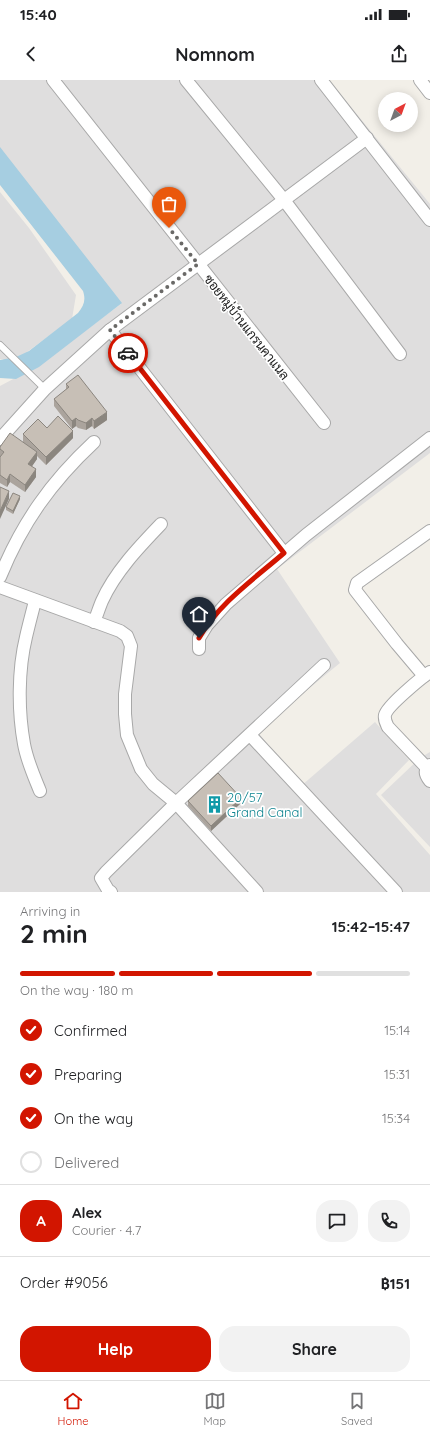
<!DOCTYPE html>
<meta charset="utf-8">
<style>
body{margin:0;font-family:Quicksand,Sarabun,sans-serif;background:#f2f2f2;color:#202124;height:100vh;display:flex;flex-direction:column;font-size:15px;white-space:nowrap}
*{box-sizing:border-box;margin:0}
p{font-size:13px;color:#757577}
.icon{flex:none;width:22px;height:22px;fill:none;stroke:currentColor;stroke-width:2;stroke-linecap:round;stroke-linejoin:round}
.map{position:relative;height:812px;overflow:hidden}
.details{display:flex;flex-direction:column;background:#fff;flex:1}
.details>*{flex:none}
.needle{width:26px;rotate:41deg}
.controls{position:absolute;left:378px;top:12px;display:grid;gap:8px}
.controls a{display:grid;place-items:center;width:40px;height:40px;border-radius:50%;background:#fff;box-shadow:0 2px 10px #0003;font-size:20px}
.pin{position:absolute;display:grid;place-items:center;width:34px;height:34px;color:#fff;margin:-41px -17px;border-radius:50% 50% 50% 0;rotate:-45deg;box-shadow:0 0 4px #0007}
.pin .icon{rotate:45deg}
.courier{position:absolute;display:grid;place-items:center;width:40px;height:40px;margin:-20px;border:3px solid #d21500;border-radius:50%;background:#fff;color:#222;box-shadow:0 1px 5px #0007}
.headline em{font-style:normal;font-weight:700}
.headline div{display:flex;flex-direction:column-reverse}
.headline{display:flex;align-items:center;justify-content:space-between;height:68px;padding:0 20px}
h1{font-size:26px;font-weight:700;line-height:30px}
.bar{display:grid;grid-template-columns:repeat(4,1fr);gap:6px 4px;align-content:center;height:48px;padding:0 20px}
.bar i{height:5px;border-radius:3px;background:#e0e0e0}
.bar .on{background:#d21500}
.bar p{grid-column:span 4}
.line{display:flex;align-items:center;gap:10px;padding:0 20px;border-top:1px solid #e0e0e0}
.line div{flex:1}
.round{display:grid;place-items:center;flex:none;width:42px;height:42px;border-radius:16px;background:#f2f2f2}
ol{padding:0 20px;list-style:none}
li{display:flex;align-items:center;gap:12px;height:44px}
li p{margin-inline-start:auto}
li .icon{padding:4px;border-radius:50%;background:#d21500;color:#fff;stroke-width:4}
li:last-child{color:#757577}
li i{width:22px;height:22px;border:2px solid #e0e0e0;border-radius:50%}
.cta{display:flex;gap:8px;margin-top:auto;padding:8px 20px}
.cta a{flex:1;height:46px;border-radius:16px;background:#d21500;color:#fff;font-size:16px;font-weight:700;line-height:46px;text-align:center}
.cta a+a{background:#f2f2f2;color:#202124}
.status{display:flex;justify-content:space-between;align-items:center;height:28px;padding:0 20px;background:#fff;direction:ltr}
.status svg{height:11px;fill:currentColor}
header{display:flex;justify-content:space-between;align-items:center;height:52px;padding:0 20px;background:#fff;font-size:18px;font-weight:700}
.dock{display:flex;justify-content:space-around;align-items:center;height:56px;border-top:1px solid #e0e0e0;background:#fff;font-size:11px;color:#757577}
.dock a{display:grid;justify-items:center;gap:2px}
.dock .on{color:#d21500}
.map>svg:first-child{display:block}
.residential{fill:#dfdede}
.water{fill:#a6cee1}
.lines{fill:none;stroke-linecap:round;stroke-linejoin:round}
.lane-casing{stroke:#a8a8a8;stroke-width:8}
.street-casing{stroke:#a8a8a8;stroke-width:14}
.lane{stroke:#fff;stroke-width:6}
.street{stroke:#fff;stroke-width:12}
.wall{fill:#aba49d}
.shaded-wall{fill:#8b867f}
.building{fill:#c7bfb6;stroke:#8b867f}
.done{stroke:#6a6967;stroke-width:4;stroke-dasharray:0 7.2}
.route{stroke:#d21500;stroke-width:5}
.labels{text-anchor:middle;stroke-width:3.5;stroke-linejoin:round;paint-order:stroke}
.street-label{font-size:13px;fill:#212121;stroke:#fff}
.culture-label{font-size:13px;fill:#0d838f;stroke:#fff;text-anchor:start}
</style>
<div class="status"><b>15:40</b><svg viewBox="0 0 49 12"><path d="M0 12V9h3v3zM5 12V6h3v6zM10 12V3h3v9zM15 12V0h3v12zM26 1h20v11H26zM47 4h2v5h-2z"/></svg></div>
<header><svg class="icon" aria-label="back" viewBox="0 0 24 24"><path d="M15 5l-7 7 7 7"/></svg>Nomnom<svg class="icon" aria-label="share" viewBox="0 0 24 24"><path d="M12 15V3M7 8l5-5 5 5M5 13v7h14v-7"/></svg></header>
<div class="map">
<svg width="430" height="812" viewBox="0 0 430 812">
<rect width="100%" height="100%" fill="#f2efe8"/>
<g class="residential">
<polygon points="0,0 329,0 430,124 430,373 277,489 340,583 257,651 301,706 375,642 409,680 376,714 430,775 430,812 0,812 0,306 17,297 3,279 0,279 0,112 29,148 76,215 72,239 27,272 39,285 121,224 0,78"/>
<polygon points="430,672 430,767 381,715 420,678"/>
</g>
<path class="water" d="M0,67L122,223L39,287L16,299L0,298V280L16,277L29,271L78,233C84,226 86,220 83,211L0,105Z"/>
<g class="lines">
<defs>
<polyline id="lane" points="0,265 45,309"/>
<g id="street">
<polyline points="53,0 324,343"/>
<polyline points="186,0 284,120 400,274"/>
<polyline points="321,0 430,140"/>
<polyline points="420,0 430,13"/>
<polyline points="110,250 284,473"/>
<polyline points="0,359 45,309 110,250 367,58"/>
<path d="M0,497C22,443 51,402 94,362"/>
<polyline points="0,507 120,551 127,556 131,566 125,614 125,634 127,655 141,689 153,704 176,723 257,812"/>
<path d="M35,521C32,533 29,544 26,557C18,590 18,631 24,664C27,681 34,696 40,711"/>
<path d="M94,542C97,535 99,528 102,521C115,492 139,467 161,444"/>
<polyline points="199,569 199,558 207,545 226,524 306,455 430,358"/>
<polyline points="424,596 397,564 355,510 357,503 430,451"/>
<polyline points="250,655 396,812"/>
<path d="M430,685C424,690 425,695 430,701"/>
<path d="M427,688L388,647C386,643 384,640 385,635C387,626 421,598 430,592"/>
<polyline points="111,812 108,810 101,798 106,792 176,723 324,585"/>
</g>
</defs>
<use href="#lane" class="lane-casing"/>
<use href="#street" class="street-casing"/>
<use href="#lane" class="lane"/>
<use href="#street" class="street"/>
</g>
<g class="wall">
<polygon points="66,304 107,340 94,349 92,346 86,350 78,348 76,346 72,349 54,326 54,319 66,310"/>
<polygon points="47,348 73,358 46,385 37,376 37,379 32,386 36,397 25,412 10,402 7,407 0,403 0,367 23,362 23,354"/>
<polygon points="20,419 13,434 6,430 6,427"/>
<polygon points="188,721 241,723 211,751 188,726"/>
</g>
<g class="shaded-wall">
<polygon points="107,332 107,340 94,349 94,341"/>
<polygon points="76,338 76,346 72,349 72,341"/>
<polygon points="92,338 92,346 86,350 86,343"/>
<polygon points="73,351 73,358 46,385 46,377"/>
<polygon points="37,372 37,379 28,392 28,384"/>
<polygon points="36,389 36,397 25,412 25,405"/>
<polygon points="10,394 10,402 7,407 7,400"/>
<polygon points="9,411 9,419 0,439 0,431"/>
<polygon points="20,416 20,419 13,434 13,431"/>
<polygon points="241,718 241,723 211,751 211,746"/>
</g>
<g class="building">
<polygon points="78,295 107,332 94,341 92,338 86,343 78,340 76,338 72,341 54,319 69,307 66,304"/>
<polygon points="58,336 73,351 46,377 23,354 38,339 47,348"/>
<polygon points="10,353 37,372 28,384 36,389 25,405 10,394 7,400 0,395 0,377 4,372 0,369 0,367"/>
<polygon points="0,407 9,411 0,431"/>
<polygon points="13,413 20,416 13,431 6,427"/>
<polygon points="218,693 241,718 211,746 188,721"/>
</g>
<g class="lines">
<polyline class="done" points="128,273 110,250 198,184 169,148"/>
<path class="route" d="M128,273L284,473C254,499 219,523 199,558"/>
</g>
<defs>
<symbol id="building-bare" viewBox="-9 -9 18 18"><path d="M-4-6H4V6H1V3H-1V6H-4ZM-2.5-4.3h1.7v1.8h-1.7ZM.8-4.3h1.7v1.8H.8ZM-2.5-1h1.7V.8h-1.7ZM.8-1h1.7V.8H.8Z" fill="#0f9aa8" stroke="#fff" stroke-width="2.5" paint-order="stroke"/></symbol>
</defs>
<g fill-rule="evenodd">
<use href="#building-bare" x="202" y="712" width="25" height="25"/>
</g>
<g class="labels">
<g class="street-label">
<text transform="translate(247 247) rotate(52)" y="5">ซอยหมู่บ้านแกรนคาแนล</text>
</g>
<g class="culture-label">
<text x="227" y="722">20/57<tspan x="227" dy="15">Grand Canal</tspan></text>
</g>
</g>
</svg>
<div class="controls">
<a><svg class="needle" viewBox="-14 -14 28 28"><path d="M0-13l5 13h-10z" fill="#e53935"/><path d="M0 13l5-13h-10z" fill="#757577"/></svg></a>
</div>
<div class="pin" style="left:169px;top:148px;background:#ea580c"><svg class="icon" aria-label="bag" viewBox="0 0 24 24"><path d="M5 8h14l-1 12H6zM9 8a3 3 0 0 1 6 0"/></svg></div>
<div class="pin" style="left:199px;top:558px;background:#1f2937"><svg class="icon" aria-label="home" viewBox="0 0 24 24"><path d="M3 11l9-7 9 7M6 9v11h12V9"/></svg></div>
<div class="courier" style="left:128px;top:273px"><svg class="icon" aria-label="car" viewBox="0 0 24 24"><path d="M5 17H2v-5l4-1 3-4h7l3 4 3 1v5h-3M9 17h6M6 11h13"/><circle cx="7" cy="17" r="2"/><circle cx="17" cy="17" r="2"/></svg></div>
</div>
<section class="details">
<div class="headline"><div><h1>2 min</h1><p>Arriving in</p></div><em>15:42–15:47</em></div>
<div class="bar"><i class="on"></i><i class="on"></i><i class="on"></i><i></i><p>On the way · 180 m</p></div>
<ol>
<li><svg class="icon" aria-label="check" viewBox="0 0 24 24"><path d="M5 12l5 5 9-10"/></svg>Confirmed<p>15:14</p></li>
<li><svg class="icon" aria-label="check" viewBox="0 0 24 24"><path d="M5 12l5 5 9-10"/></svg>Preparing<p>15:31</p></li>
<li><svg class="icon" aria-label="check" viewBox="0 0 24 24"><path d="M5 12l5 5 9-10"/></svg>On the way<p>15:34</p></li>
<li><i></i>Delivered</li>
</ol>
<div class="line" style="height:72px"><b class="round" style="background:#d21500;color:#fff">A</b><div><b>Alex</b><p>Courier · 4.7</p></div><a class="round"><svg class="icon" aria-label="chat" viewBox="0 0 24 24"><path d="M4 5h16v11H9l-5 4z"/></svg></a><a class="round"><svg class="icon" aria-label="phone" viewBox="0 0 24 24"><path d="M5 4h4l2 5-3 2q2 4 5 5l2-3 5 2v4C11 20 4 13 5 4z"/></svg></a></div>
<div class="line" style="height:52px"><div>Order #9056</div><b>฿151</b></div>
<div class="cta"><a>Help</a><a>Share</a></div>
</section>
<nav class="dock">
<a class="on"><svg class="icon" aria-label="home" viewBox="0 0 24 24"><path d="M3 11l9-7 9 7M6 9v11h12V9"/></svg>Home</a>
<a><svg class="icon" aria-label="map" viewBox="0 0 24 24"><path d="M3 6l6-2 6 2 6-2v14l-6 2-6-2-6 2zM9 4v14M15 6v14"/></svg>Map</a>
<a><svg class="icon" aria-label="saved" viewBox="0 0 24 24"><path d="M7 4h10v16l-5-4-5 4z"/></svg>Saved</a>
</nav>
